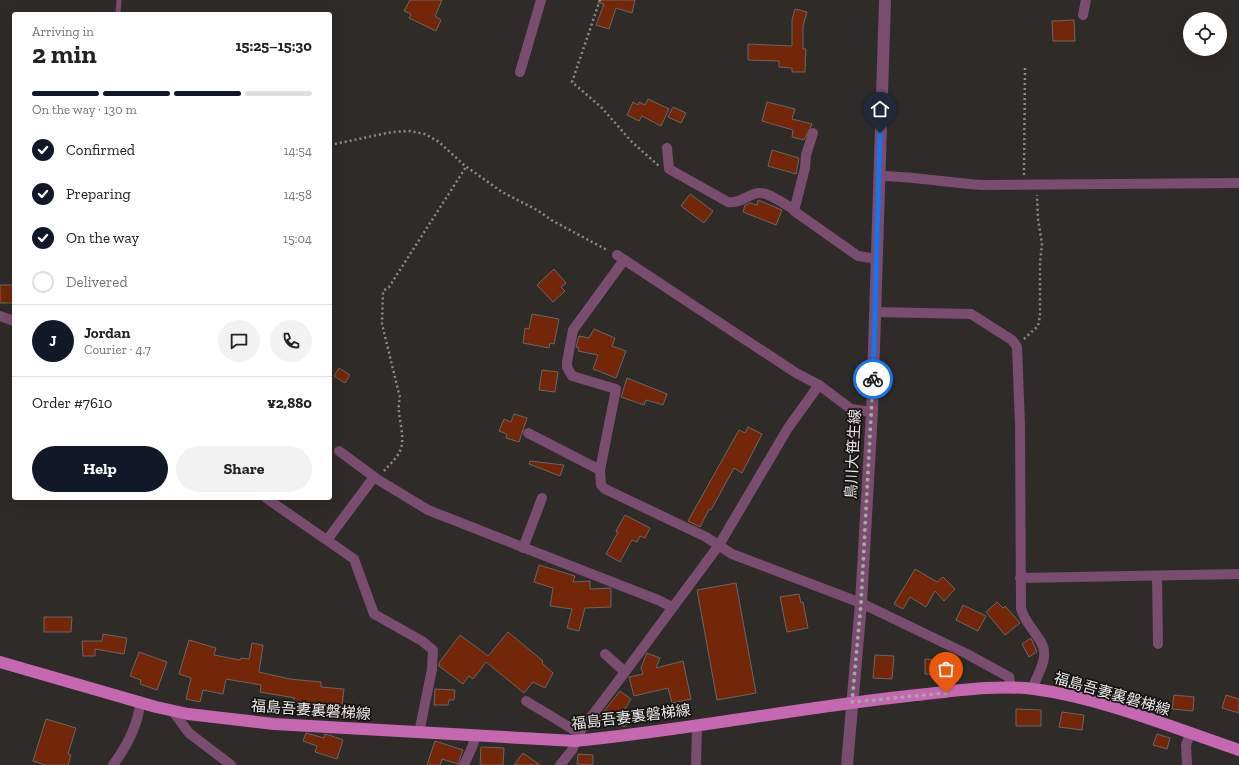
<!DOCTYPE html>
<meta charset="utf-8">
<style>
body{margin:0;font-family:"Zilla Slab","Noto Sans JP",serif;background:#f2f2f2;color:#222;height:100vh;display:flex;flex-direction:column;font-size:15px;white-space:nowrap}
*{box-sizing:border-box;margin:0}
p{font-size:13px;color:#767676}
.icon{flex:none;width:22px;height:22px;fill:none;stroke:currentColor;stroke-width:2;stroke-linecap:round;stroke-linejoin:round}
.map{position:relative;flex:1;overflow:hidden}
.sheet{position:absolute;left:12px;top:12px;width:320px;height:488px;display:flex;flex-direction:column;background:#fff;border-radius:4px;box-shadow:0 4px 16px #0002}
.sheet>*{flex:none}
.buttons{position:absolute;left:1183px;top:12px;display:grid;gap:8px}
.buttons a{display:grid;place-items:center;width:44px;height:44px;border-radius:50%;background:#fff;box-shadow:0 4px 16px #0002;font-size:20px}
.pin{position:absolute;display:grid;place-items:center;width:34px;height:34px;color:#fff;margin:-41px -17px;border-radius:50% 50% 50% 0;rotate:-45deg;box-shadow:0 0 4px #0007}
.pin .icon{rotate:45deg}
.courier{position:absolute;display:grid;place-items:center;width:40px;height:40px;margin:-20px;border:3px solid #1a73e8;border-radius:50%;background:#fff;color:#222;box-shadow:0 1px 5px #0007}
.summary em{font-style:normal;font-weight:800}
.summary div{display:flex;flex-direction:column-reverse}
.summary{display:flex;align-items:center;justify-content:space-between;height:68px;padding:0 20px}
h1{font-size:26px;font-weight:800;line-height:30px}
.bar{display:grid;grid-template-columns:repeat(4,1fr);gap:6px 4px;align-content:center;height:48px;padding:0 20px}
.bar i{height:5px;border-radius:3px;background:#e0e0e0}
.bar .active{background:#111827}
.bar p{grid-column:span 4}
.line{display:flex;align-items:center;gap:10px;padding:0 20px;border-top:1px solid #e0e0e0}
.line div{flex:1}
.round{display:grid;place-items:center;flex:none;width:42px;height:42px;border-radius:21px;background:#f2f2f2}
ol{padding:0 20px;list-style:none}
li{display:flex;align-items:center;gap:12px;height:44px}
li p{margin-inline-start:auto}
li .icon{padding:4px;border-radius:50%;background:#111827;color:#fff;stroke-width:4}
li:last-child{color:#767676}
li i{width:22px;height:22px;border:2px solid #e0e0e0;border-radius:50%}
.button{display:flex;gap:8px;margin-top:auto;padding:8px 20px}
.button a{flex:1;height:46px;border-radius:24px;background:#111827;color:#fff;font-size:16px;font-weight:800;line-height:46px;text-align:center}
.button a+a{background:#f2f2f2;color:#222}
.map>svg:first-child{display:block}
.building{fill:#742708;stroke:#6b6664}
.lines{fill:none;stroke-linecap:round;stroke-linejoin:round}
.path{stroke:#8e8c8a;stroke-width:2.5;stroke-dasharray:2 3;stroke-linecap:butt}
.service{stroke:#7a4c6f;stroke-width:5}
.minor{stroke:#7a4c6f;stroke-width:10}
.tertiary{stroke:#7a4c6f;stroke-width:12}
.primary{stroke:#c568b1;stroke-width:12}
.done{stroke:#a8a6a4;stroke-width:4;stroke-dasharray:0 7.2}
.route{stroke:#1a73e8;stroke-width:5}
.labels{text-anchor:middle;stroke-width:3.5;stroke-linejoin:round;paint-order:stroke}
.street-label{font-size:15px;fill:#e9e8e6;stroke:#151413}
</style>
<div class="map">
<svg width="1239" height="765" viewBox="0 0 1239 765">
<rect width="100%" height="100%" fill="#2e2b28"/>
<g class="building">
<polygon points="410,0 442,0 435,16 441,20 436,31 409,18 411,14 404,11"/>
<polygon points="599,0 635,0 632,13 616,8 609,29 596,25 604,4 598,3"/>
<polygon points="795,9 807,12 803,26 803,49 806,49 805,72 792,72 792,68 779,67 779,61 748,60 748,44 792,46 792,20"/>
<polygon points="1074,20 1075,41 1053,41 1052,21"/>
<polygon points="648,99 669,109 661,126 642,116 639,121 627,115 633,102 638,105 639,102 645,105"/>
<polygon points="767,102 795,109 792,119 812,124 804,140 792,137 793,130 762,121"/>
<polygon points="673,107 686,113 681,123 668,117"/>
<polygon points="772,150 799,158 796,174 768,166"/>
<polygon points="690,194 713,211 704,223 681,206"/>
<polygon points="758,200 782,210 776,225 743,212 745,205 750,203 757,205"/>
<polygon points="554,269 566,283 561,287 565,291 553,302 537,285"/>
<rect x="0" y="285" width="14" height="18"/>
<polygon points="532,314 559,319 554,344 550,343 549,348 523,343 525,328 529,329"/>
<polygon points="594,329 615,338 612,346 626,351 616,378 593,369 598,355 578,351 579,348 576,347 579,336 589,338"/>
<polygon points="339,368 350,375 345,383 334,376"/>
<polygon points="542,370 558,372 555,392 539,390"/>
<polygon points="627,378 667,394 663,405 646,400 644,405 621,397"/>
<polygon points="514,414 527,418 519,442 506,438 507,434 499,431 504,419 511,422"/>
<polygon points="748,427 762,434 742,473 734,468 711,510 709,509 700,527 688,521 739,430 745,433"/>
<polygon points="530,461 564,465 560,476 529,464"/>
<polygon points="625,515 650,528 645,538 640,536 637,542 632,540 620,562 606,554 618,532 616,531"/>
<polygon points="539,565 575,576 573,582 590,581 590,589 611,588 611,607 585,608 579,631 567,628 572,609 550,606 553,588 534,582"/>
<polygon points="915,569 937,582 943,577 955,589 944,601 935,591 926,607 910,597 903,609 894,604"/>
<polygon points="736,583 756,693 717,700 697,590"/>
<polygon points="799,594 801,603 803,602 808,628 787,632 780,597"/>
<polygon points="997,602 1003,608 1005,606 1020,623 1005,635 986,612"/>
<polygon points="963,605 986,616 978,631 956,620"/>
<polygon points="44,617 72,617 71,632 44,632"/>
<polygon points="508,632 543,661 542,663 553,673 545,688 533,682 524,693 486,662 473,679 469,676 463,684 439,666 439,663 460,635 488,656"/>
<polygon points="103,634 127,638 124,654 95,649 95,656 83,656 82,641 102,641"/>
<polygon points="1031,638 1037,652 1029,657 1022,644"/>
<polygon points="189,640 216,648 214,655 240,660 241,658 249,659 252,643 263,645 259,672 290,679 321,682 321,687 344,689 342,706 292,701 295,698 260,692 261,685 226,679 223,694 203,690 200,702 186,699 191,678 179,674"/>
<polygon points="139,652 167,662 157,690 140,684 141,680 130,676"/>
<polygon points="647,653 660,658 656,668 683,661 691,699 672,703 668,688 634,696 629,677 643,674 641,668"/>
<polygon points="875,655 894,656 892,679 873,678"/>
<polygon points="925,659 956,661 955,675 925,674"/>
<polygon points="435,689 455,690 454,700 449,700 448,705 434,705"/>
<polygon points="620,691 631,699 624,710 632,719 624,727 615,717 607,727 598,719"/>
<polygon points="1174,695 1194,697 1193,711 1172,709"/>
<polygon points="1226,695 1239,699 1239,713 1222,708"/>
<polygon points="1016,709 1041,710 1041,726 1016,726"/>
<polygon points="1062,712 1084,715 1082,730 1059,727"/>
<polygon points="46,719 76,728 68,754 71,755 68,765 45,765 33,761"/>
<polygon points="306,733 324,738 325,734 329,735 343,740 337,759 315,752 317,746 303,741"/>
<polygon points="1157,734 1170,738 1167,749 1153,745"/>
<polygon points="435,741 463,750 458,764 442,759 440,765 427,765"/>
<polygon points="481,747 504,748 503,765 480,765"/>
<polygon points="523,753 540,765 514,765"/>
<polygon points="578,754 593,755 593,765 577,764"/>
</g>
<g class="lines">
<g class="path">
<polyline points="600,0 572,82 602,108 632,142 659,166"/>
<polyline points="330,145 392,132 409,131 425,134 439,142 464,165 502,192 537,210 553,221 607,250"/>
<polyline points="1024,175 1025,67"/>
<polyline points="1024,339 1038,326 1040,316 1040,263 1042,244 1038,219 1037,195"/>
<path d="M384,471C389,465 397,458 400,451C407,435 395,414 400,398L382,324L383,291L389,287L466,167"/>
</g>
<polyline class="service" points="118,14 119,0"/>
<g class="minor">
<polyline points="1083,15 1086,0"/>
<polyline points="520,72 541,0"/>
<polyline points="813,133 806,155 805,168 794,211 858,256 877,259"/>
<path d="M667,148L669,169L728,202C741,204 747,194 759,193C770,192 784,205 794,209"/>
<path d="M879,176C913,176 948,183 983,185L1239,183"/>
<polyline points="617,255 796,373 819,385"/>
<polyline points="624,260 573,330 567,362 567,367 572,376 616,389 600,470 601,485 605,489 706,537 732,554 861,603 967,654 1009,677 1011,688"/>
<path d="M875,312L971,314L1012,340L1017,347L1020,425L1021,608C1024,624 1043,638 1044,651C1046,663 1036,678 1032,689"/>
<polyline points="0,316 14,321"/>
<polyline points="528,433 600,470"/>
<polyline points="339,451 377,479 428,510 658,600 672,607"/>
<polyline points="266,498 354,559 374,614 422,641 433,650 432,669 419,733"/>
<polyline points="327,540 374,477"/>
<polyline points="523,548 542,498"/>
<polyline points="1157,576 1158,644"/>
<polyline points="1020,578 1239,574"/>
<polyline points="605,654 625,672 719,545 788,428 819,385 851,409 872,412"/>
<polyline points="526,701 579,733"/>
<polyline points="172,710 189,733 231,765"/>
<path d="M113,765C127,746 138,726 140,703"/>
<polyline points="464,765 473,745 475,735"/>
<polyline points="560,765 572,750 579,733 625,672"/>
<polyline points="696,765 697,725"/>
<polyline points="1187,765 1186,745 1190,734"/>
</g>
<polyline class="tertiary" points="847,765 861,603 872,412 885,0"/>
<path class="primary" d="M0,662L156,707L188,714L274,724L575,741C687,730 797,708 908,696C949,692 993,684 1034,689C1102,698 1174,728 1239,750"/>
</g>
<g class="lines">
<polyline class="done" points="873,379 861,603 852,702 946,693"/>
<polyline class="route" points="873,379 880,133"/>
</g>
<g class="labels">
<g class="street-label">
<text transform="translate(853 454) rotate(-87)" y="5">鳥川大笹生線</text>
<text transform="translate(1112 694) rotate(16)" y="5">福島吾妻裏磐梯線</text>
<text transform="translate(311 710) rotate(4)" y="5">福島吾妻裏磐梯線</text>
<text transform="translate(631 717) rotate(-7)" y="5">福島吾妻裏磐梯線</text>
</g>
</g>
</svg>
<div class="buttons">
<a><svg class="icon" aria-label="locate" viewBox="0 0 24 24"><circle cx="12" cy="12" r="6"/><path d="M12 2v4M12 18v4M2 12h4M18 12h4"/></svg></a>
</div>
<div class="pin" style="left:946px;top:693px;background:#ea580c"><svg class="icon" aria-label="bag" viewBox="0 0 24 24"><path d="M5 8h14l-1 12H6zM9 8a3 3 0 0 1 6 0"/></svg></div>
<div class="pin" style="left:880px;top:133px;background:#1f2937"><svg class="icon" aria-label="home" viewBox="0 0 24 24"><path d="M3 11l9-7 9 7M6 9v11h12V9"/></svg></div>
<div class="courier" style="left:873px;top:379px"><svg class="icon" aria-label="bike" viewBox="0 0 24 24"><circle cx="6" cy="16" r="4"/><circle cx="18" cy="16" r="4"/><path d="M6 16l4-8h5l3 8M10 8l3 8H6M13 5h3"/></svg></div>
<section class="sheet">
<div class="summary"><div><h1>2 min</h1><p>Arriving in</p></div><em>15:25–15:30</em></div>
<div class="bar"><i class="active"></i><i class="active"></i><i class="active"></i><i></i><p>On the way · 130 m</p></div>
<ol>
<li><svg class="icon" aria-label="check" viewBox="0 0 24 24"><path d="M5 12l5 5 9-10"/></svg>Confirmed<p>14:54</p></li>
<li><svg class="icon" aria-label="check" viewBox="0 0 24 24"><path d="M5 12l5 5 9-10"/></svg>Preparing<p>14:58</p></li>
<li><svg class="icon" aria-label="check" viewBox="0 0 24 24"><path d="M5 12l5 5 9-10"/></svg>On the way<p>15:04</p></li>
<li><i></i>Delivered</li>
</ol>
<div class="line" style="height:72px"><b class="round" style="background:#111827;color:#fff">J</b><div><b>Jordan</b><p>Courier · 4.7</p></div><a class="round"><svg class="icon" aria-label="chat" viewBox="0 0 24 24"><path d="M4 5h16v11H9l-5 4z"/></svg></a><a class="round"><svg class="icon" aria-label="phone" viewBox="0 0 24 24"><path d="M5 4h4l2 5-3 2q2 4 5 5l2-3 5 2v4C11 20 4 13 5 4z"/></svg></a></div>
<div class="line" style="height:52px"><div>Order #7610</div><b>¥2,880</b></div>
<div class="button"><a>Help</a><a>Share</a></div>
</section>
</div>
